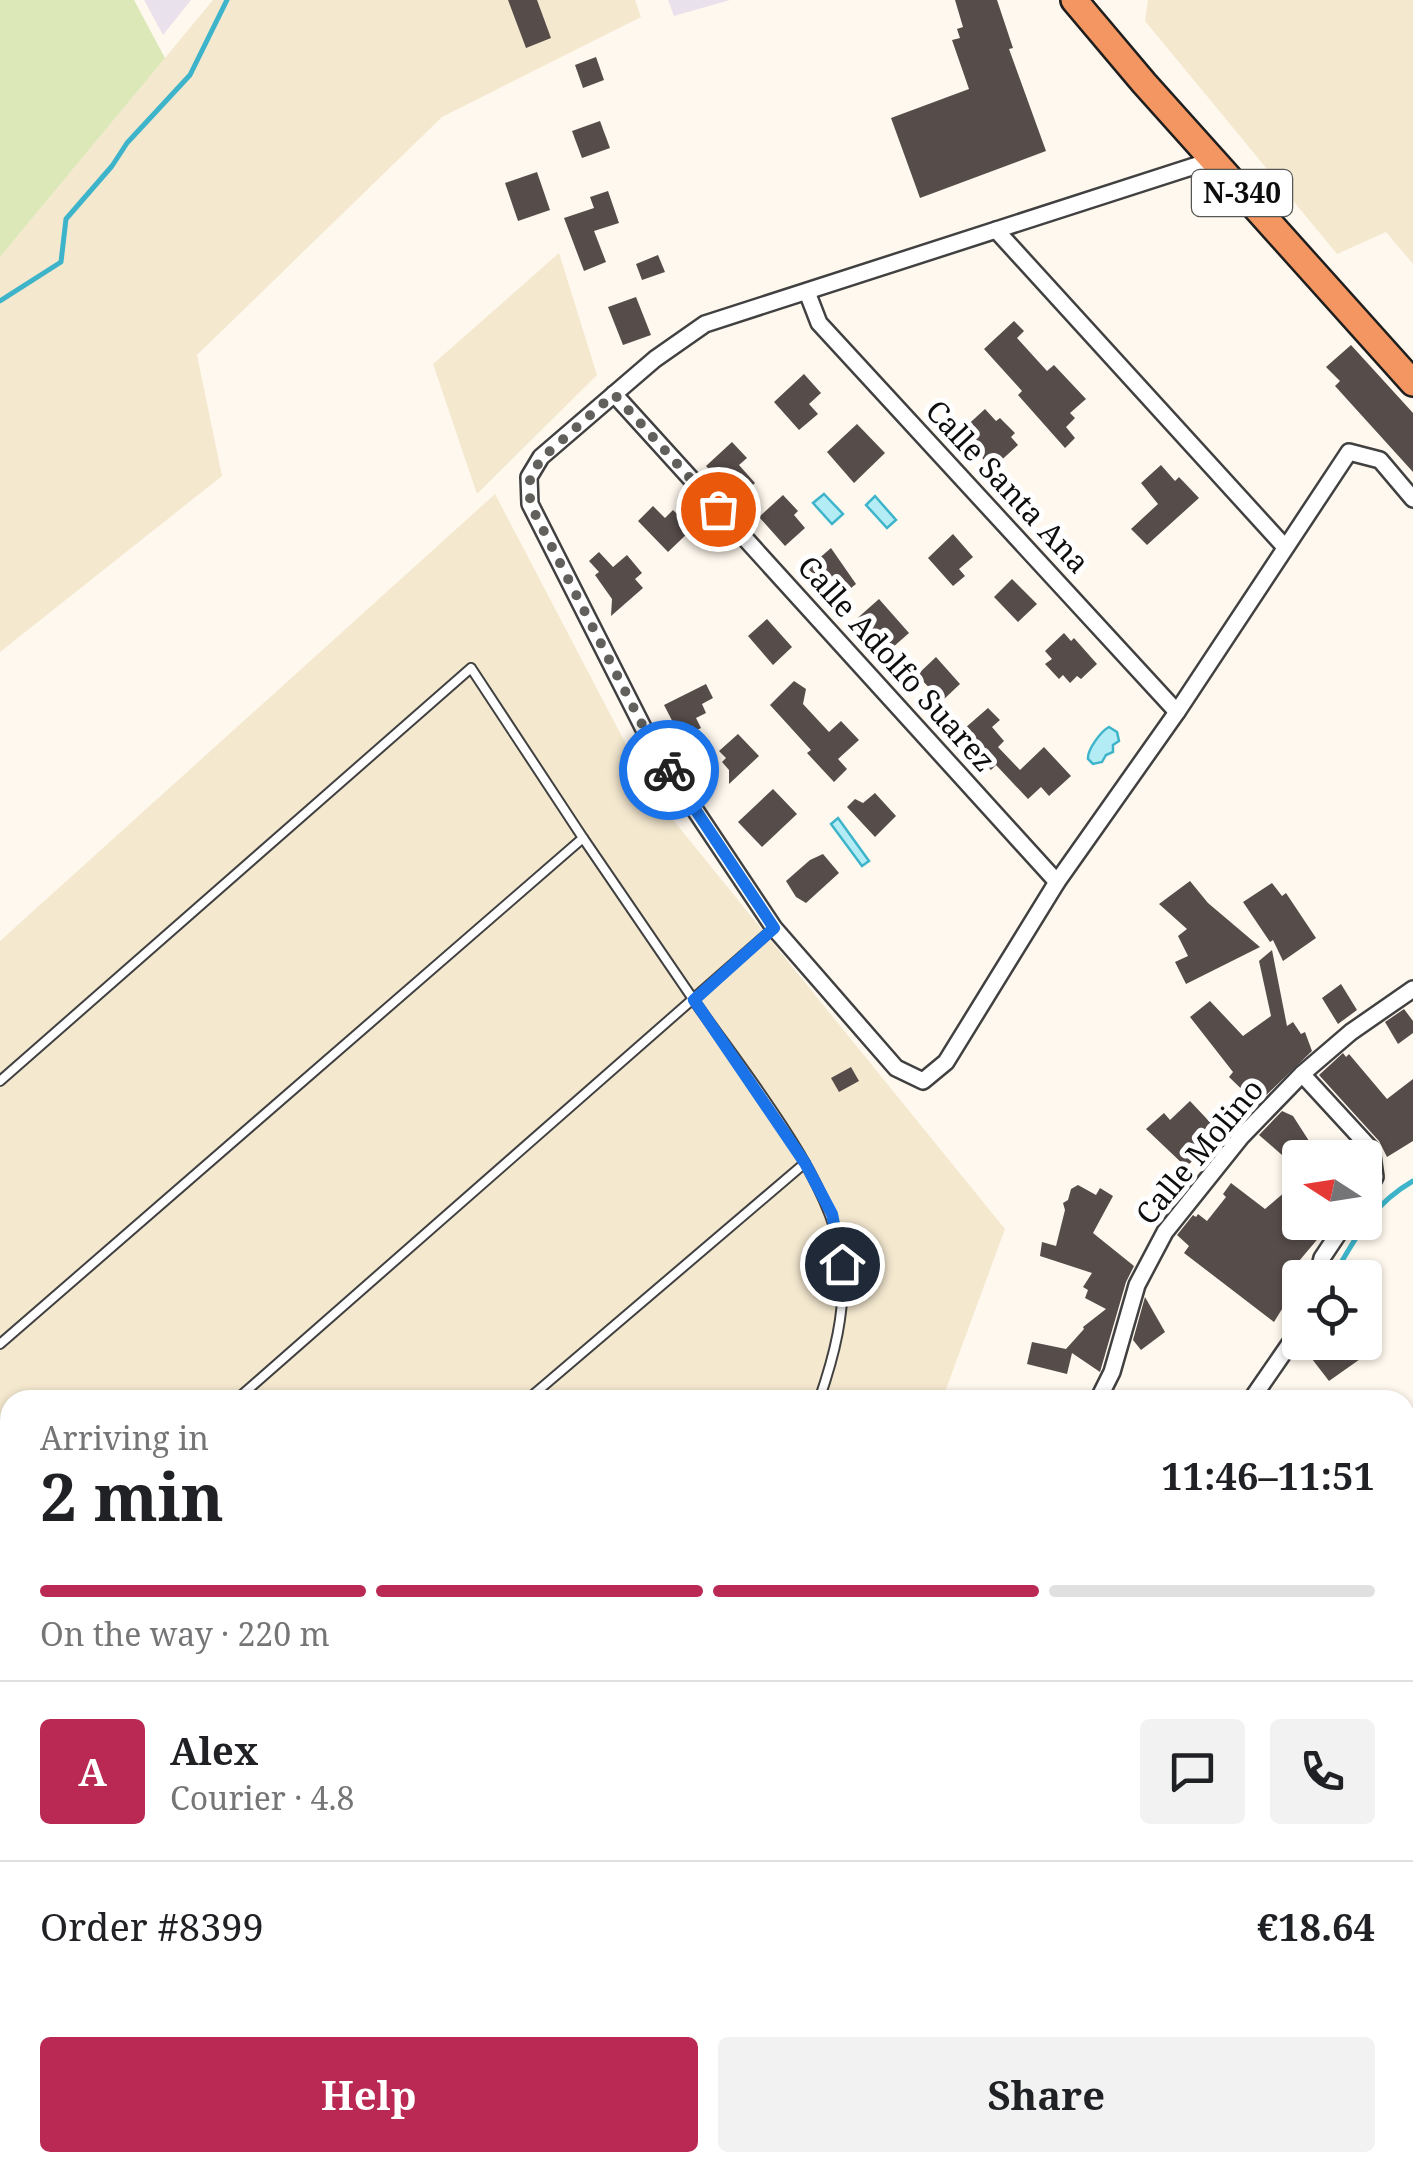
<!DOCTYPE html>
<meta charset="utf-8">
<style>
body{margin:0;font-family:"Noto Serif",serif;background:#f2f2f2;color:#202124;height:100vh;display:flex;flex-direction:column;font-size:38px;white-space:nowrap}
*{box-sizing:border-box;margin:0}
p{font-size:32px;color:#757577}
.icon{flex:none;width:55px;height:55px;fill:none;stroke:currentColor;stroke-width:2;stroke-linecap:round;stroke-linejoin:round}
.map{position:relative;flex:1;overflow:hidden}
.side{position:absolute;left:0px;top:1390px;width:1415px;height:782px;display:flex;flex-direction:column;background:#fff;border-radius:30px 30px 0 0;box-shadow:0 2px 8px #0004}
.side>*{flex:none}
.needle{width:65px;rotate:282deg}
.controls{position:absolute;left:1282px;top:1140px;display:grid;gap:20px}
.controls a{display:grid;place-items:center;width:100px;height:100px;border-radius:10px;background:#fff;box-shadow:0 2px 8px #0004;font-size:50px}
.pin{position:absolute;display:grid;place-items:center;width:85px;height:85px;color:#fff;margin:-42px;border:5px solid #fff;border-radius:50%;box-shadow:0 2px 10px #0007}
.courier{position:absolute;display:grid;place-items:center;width:100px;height:100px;margin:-50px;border:8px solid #1a73e8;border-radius:50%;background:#fff;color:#222;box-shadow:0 2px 12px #0007}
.summary em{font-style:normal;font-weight:700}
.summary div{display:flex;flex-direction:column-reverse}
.summary{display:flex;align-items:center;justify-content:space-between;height:170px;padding:0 40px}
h1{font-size:65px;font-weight:700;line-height:75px}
.bar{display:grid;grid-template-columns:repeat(4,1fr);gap:15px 10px;align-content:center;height:120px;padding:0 40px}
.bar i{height:12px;border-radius:8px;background:#e0e0e0}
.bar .on{background:#ba2953}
.bar p{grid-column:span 4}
.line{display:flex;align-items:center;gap:25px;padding:0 40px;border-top:2px solid #e0e0e0}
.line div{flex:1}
.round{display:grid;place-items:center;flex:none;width:105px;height:105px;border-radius:10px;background:#f2f2f2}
.button{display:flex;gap:20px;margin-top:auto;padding:20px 40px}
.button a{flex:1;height:115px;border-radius:10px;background:#ba2953;color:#fff;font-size:40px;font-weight:700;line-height:115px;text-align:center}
.button a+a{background:#f2f2f2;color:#202124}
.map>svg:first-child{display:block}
.industrial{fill:#e9e2ec}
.farmland{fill:#f4e8cf}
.green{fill:#dde8b9}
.water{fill:#b4ecf5;stroke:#3db4ca;stroke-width:2.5}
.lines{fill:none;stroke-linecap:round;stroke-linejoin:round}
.stream{stroke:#3db4ca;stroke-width:5}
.building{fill:#564c4a}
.service-casing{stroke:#414141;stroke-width:12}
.minor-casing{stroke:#414141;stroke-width:20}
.trunk-casing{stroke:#1f1f1f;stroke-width:30}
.service{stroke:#fff;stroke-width:8}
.minor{stroke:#fff;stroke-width:15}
.trunk{stroke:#f39661;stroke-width:25}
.done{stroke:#62605c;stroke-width:10;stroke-dasharray:0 18}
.route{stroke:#1a73e8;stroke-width:12}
.labels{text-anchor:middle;stroke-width:10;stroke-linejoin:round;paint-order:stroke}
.shield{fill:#fff;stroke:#565656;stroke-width:2.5}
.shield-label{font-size:28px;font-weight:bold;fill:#0e0e0e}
.street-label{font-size:30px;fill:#0e0e0e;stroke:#fff}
</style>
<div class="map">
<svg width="1413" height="2172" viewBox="0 0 1413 2172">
<rect width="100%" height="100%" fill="#fff8ee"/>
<g class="industrial">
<polygon points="144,0 191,0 163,35"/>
<polygon points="668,0 730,0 674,16"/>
</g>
<g class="farmland">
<polygon points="213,0 635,0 641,17 442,117 197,355 222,476 0,652 0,257"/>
<polygon points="1148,0 1413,0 1413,264 1386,232 1337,254 1145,21"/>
<polygon points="559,253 597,375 477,494 433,364"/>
<polygon points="495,494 652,794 1005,1229 942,1400 10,1400 10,2162 935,2163 934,2172 0,2172 0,941"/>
</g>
<polygon class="green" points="0,0 134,0 165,58 0,257"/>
<g class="water">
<polygon points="824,494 843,514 832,524 813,503"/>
<polygon points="875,496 896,520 887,528 866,505"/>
<path d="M1109,727L1117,732L1119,741L1113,745V752L1106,755L1102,762L1093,764L1088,759C1087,750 1101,731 1109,727Z"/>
<polygon points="838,818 869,861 862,866 831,824"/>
<polygon points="10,2139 10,2162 117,2163 125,2172 0,2172 0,2155"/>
</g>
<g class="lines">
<g class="stream">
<polyline points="0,301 61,262 66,219 112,166 127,143 190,75 227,0"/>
<path d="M1332,1278C1356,1238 1371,1205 1413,1181"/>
<polyline points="914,2172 915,2162"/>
</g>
</g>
<g class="building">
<polygon points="508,0 537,0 551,38 526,48"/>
<polygon points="955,0 997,0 1013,48 1009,49 1046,151 920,198 891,118 969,89 952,40 960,38 957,29 963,27"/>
<polygon points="596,57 604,80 583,88 575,65"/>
<polygon points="600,121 610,148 582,158 572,131"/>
<polygon points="537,172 550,210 518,221 505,183"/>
<polygon points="608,191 619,223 594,231 606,262 584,271 564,218 594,208 590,197"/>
<polygon points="658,255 665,272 642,280 636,264"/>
<polygon points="636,297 651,335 623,345 608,307"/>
<polygon points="1014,321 1024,331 1017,338 1047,371 1054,365 1086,399 1070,413 1075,418 1066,427 1075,438 1065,448 1018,395 1022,391 984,349"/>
<polygon points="1351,345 1413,413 1413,472 1335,386 1340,381 1326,367"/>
<polygon points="804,374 821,393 809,404 818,414 799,430 774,402"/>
<polygon points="985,409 996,421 1000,418 1015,433 1011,437 1018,445 995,466 988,458 985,461 970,445 973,442 962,430"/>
<polygon points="857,424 885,453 854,483 827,452"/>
<polygon points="732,442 747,458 739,465 755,483 734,503 734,495 706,466"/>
<polygon points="1161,465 1175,481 1179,477 1199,498 1147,545 1131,529 1158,504 1141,483"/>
<polygon points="783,495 798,511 794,515 805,528 785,546 759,517"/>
<polygon points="653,506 665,518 673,510 692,529 668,552 638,521"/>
<polygon points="953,534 973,557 959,569 965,576 953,586 928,558"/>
<polygon points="831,548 856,584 835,601 808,568"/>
<polygon points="599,552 613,567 627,555 642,573 635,579 643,588 611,616 612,599 595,575 599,572 589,561"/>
<polygon points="1012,579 1037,604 1018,622 994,597"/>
<polygon points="879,599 909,633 883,656 853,622"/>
<polygon points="767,619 792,647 773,665 748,636"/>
<polygon points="1064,633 1071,641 1074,638 1097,664 1081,679 1077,676 1070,683 1063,675 1059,679 1045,664 1052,659 1045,651"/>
<polygon points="936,657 960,684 942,701 917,675"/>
<polygon points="794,681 806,689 803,704 829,732 841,721 859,740 838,759 847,769 834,782 807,753 811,750 770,705"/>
<polygon points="706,684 713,698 702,704 706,713 696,718 701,728 681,738 664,705"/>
<polygon points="988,708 1000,720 992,727 1004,741 998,747 1020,770 1044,747 1071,776 1049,796 1041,787 1028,799 996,765 991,770 957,735"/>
<polygon points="738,734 759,756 729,784 729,770 722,762 726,758 719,751"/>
<polygon points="773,789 797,814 762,847 738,822"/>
<polygon points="875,793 896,816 875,837 847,807 855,799 863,803"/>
<polygon points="823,854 839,873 806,903 796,897 786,881 810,860"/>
<polygon points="1190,881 1208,903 1260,947 1186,984 1175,962 1188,956 1178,936 1187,929 1159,904"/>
<polygon points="1272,883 1282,896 1286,893 1316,938 1283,961 1273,940 1270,942 1243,902"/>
<polygon points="1272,950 1287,1026 1293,1022 1301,1034 1305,1032 1312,1051 1257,1104 1229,1077 1233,1072 1190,1017 1210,1001 1243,1036 1271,1016 1259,961"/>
<polygon points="1341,984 1357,1010 1338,1024 1322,998"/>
<polygon points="1404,1009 1413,1021 1413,1033 1398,1044 1385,1022"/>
<polygon points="1343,1053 1346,1057 1349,1054 1387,1099 1413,1079 1413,1141 1387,1157 1379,1141 1319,1075"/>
<polygon points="851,1067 859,1081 839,1092 831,1078"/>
<polygon points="1190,1101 1221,1134 1186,1167 1146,1129 1164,1113 1170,1120"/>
<polygon points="1282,1111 1293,1116 1311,1144 1290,1162 1259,1135"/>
<polygon points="1300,1179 1300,1222 1332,1222 1283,1280 1295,1288 1274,1322 1184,1253 1189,1246 1177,1235 1193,1215 1196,1217 1198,1214 1207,1221 1226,1197 1223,1194 1231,1183 1265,1209"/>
<polygon points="1078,1185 1096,1195 1100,1188 1113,1196 1093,1233 1134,1266 1126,1282 1100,1372 1072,1353 1067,1374 1027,1364 1032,1342 1066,1349 1084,1329 1083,1327 1106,1309 1085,1298 1088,1290 1083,1287 1092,1273 1040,1256 1042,1242 1056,1246 1065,1210 1063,1203 1068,1200 1071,1189"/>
<polygon points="1145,1297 1165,1332 1141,1350 1133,1340"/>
<polygon points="1327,1342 1353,1342 1363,1357 1329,1381 1312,1359"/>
</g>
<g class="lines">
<defs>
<g id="service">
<path d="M774,928L693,999C741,1069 836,1182 842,1265C846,1311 834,1357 819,1400"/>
<polyline points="0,1081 471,668 583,838"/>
<polyline points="0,1344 583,838 693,999 236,1400"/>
<polyline points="527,1400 805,1163"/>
<polyline points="0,1424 10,1436"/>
<polyline points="0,1606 10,1598"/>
<polyline points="0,1855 10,1846"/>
<polyline points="419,2162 428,2172"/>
<polyline points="488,2172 496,2162"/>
<polyline points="731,2172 739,2162"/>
</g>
<g id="minor">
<polyline points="1213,160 705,324 655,359 541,457 529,477 530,504 653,747 774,928 896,1068 923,1081 946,1062 1057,882 1177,712 1349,452 1380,460 1413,499"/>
<polyline points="996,230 1284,546"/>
<polyline points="807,292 819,323 1177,712"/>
<polyline points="614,394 1057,882"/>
<polyline points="1302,1074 1371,1149 1375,1177 1365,1195"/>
<polyline points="1317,1278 1322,1258 1346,1222"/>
<polyline points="1098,1400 1112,1372 1137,1285 1165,1232 1241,1137 1302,1074 1351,1032 1413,989"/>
<polyline points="1251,1400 1300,1329"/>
<polyline points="1405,1536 1413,1503"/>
<polyline points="1405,2019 1413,2013"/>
<polyline points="1279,2172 1294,2162"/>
</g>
<polyline id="trunk" points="1074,0 1144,83 1413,383"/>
</defs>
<use href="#service" class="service-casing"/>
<use href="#minor" class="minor-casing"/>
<use href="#trunk" class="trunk-casing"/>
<use href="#service" class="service"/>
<use href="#minor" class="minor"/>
<use href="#trunk" class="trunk"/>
</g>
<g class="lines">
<polyline class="done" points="669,770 653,746 530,504 530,477 542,458 614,394 718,509"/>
<polyline class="route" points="669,770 774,928 694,1000 805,1163 832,1214 842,1264"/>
</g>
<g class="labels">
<rect class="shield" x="1192" y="170" width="100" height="46" rx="8"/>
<g class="shield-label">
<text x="1242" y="203">N-340</text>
</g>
<g class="street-label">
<text transform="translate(1007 487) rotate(47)" y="10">Calle Santa Ana</text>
<text transform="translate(896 664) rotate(48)" y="10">Calle Adolfo Suarez</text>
<text transform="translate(1200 1152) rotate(-50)" y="10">Calle Molino</text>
</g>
</g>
</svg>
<div class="controls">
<a><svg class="needle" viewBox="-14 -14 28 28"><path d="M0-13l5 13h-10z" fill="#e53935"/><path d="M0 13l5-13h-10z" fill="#757577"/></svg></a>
<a><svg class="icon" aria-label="locate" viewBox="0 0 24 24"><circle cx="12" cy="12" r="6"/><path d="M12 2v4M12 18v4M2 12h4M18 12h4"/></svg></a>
</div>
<div class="pin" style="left:718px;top:509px;background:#ea580c"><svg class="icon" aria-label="bag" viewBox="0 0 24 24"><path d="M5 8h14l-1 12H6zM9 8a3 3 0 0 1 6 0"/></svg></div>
<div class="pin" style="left:842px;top:1264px;background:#1f2937"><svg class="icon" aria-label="home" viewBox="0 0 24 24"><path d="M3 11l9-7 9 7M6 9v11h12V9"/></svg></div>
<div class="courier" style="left:669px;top:770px"><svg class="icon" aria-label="bike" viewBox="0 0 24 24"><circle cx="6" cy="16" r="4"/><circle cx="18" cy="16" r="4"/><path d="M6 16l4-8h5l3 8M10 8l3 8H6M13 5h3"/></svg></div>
<section class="side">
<div class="summary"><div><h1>2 min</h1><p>Arriving in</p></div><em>11:46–11:51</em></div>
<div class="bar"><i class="on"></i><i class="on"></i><i class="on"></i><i></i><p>On the way · 220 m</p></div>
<div class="line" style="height:180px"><b class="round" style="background:#ba2953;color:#fff">A</b><div><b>Alex</b><p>Courier · 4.8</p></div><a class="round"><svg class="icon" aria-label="chat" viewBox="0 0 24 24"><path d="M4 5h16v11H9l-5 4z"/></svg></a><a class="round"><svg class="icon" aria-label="phone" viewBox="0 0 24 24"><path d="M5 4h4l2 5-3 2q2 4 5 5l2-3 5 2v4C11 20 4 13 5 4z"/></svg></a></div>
<div class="line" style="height:130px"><div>Order #8399</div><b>€18.64</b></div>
<div class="button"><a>Help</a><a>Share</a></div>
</section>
</div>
